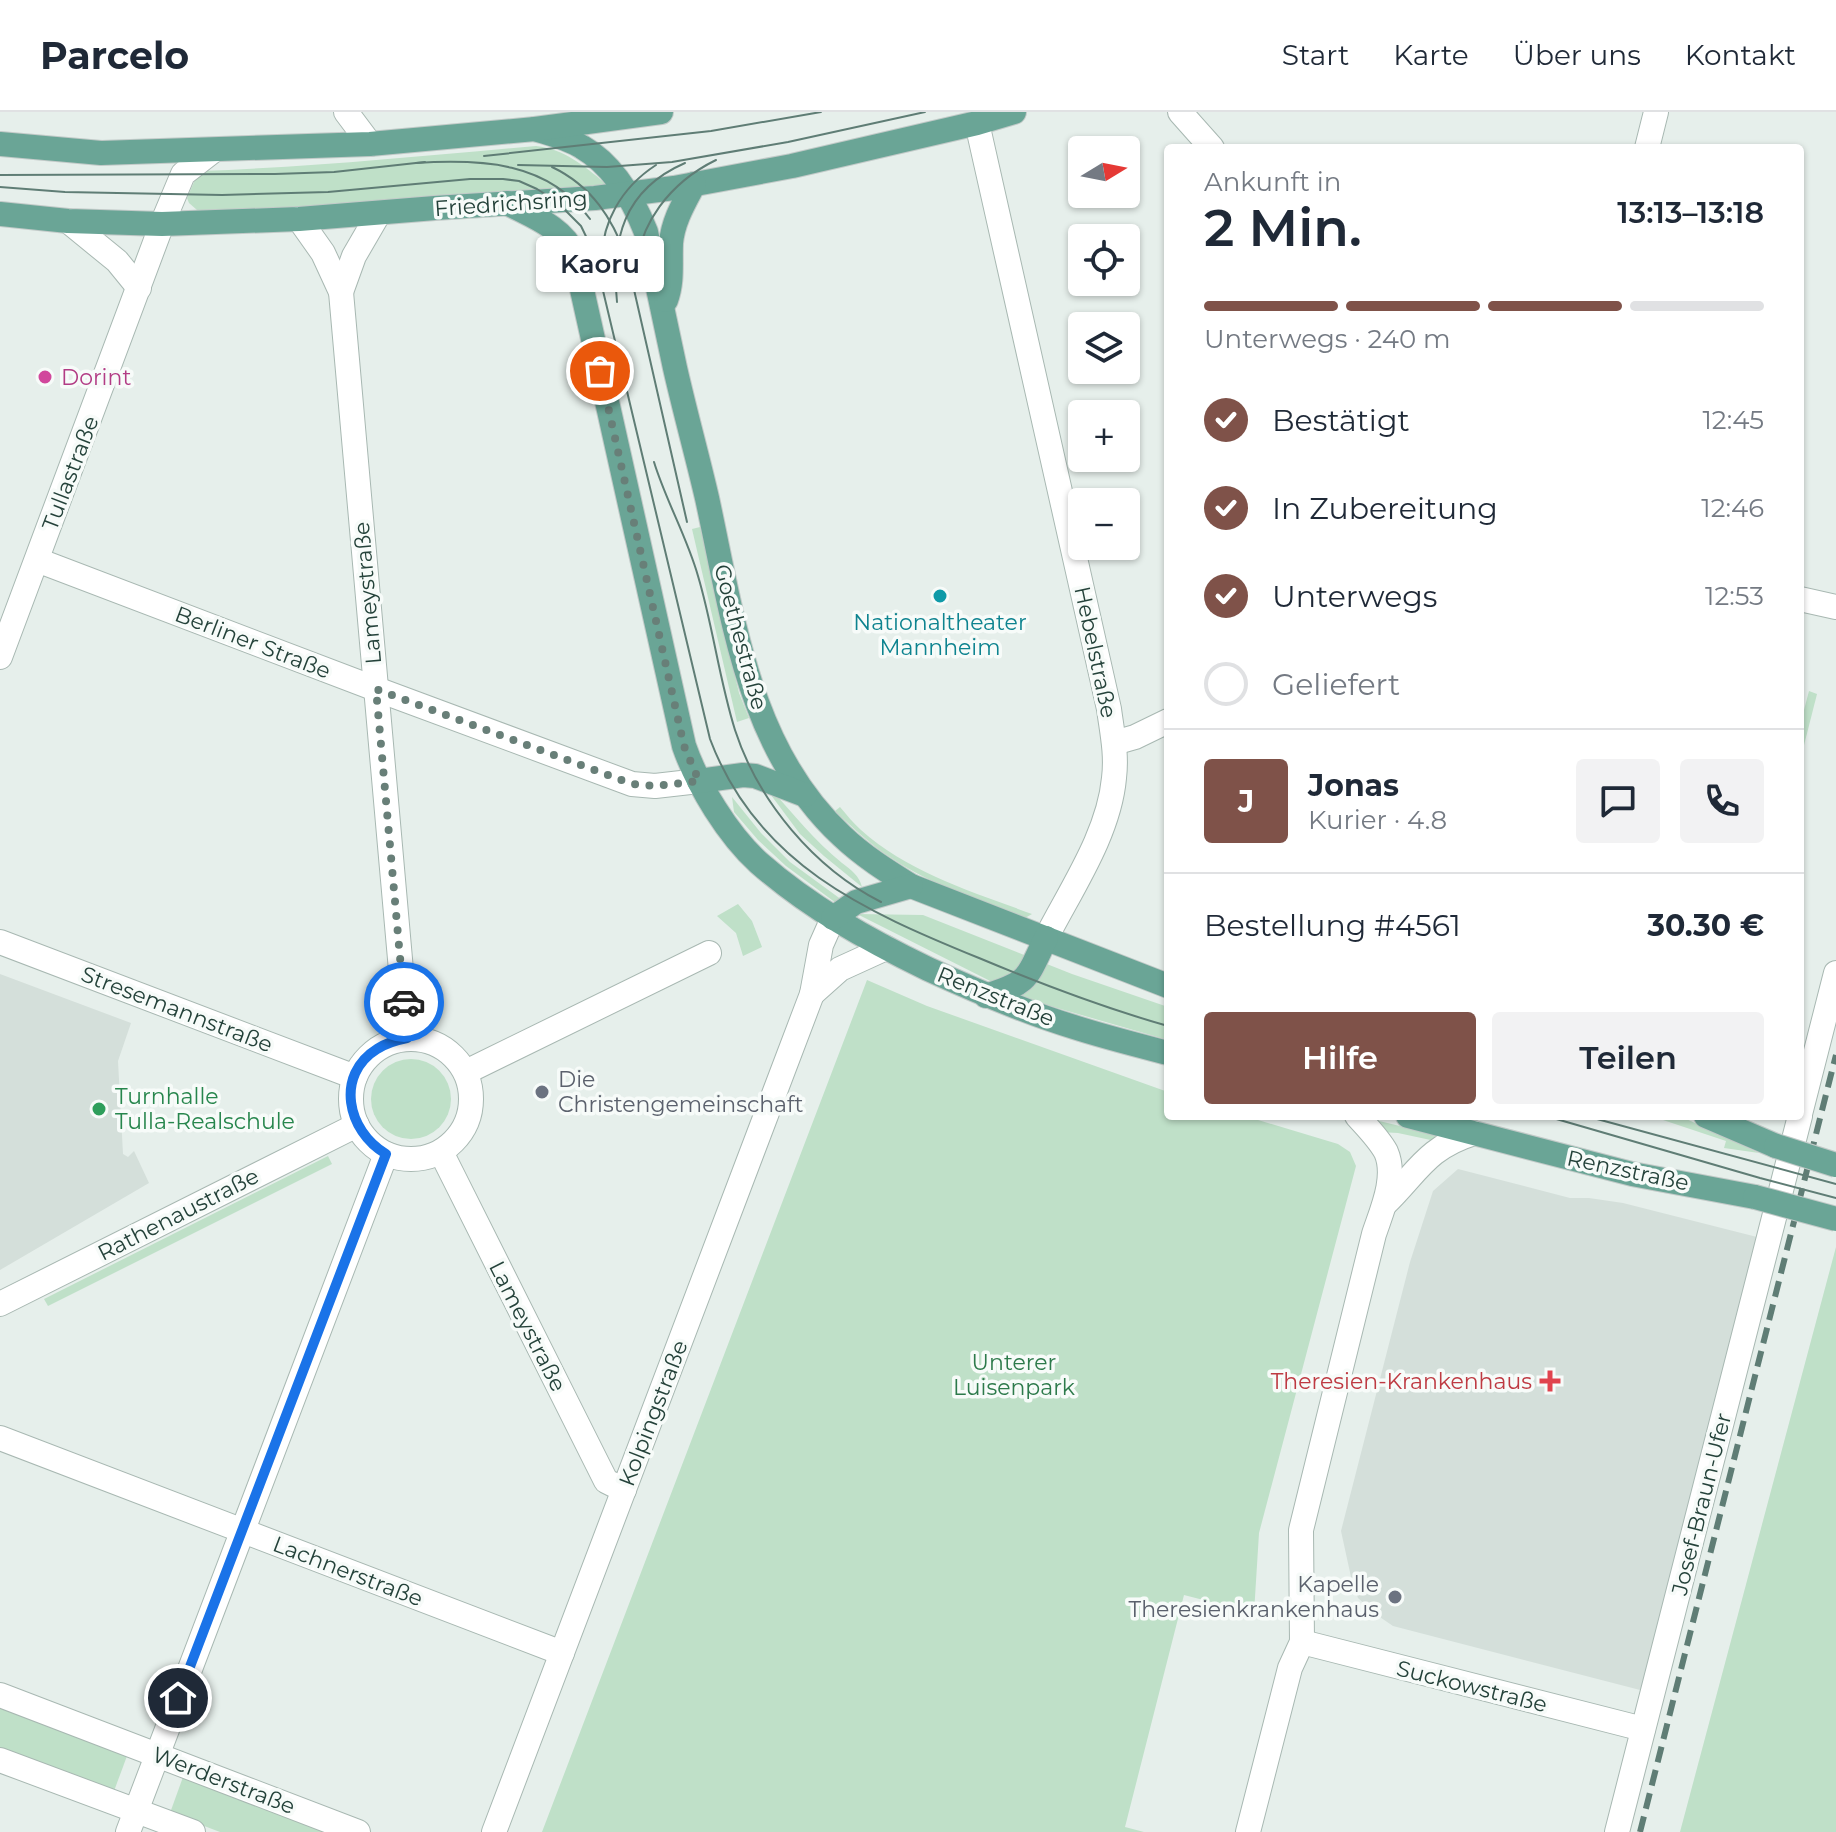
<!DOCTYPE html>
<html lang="de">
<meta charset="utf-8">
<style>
body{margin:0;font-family:Montserrat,sans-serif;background:#f2f2f3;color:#1f2937;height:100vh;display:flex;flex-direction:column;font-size:30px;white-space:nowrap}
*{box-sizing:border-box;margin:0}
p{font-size:26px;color:#747a83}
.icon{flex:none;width:44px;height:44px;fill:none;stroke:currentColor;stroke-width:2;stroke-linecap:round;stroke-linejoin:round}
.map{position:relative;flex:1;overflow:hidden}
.sheet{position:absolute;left:1164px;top:32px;width:640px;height:976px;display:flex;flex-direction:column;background:#fff;border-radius:8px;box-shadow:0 2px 6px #0004}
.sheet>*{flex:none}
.needle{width:52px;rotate:80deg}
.controls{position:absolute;left:1068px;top:24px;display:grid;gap:16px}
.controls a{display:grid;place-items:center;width:72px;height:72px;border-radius:8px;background:#fff;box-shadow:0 2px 6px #0004;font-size:40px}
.pin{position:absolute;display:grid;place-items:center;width:68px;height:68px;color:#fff;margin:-34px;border:4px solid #fff;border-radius:50%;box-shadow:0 2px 8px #0007}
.courier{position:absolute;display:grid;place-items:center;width:80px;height:80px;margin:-40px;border:6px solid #1a73e8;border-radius:50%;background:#fff;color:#222;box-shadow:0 2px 10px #0007}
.bubble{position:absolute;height:56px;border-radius:8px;background:#fff;box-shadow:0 2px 6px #0004;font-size:26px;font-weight:600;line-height:56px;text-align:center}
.summary em{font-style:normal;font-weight:600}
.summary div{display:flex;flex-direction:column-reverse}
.summary{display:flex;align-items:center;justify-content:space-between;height:136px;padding:0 40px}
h1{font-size:52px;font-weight:600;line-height:60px}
.bar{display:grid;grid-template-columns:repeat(4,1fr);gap:12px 8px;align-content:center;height:96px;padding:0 40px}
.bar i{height:10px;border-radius:6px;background:#e0e1e3}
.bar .active{background:#7f5249}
.bar p{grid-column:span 4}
.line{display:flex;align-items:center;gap:20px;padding:0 40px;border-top:2px solid #e0e1e3}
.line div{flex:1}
.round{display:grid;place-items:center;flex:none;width:84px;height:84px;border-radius:8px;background:#f2f2f3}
ol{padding:0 40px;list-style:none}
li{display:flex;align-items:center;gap:24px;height:88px}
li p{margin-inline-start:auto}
li .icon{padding:8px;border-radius:50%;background:#7f5249;color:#fff;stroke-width:4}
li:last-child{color:#747a83}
li i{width:44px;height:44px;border:4px solid #e0e1e3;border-radius:50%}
.primary-button{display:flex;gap:16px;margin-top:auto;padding:16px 40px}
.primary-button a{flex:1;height:92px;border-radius:8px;background:#7f5249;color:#fff;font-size:32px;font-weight:600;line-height:92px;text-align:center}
.primary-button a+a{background:#f2f2f3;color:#1f2937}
header{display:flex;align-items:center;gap:48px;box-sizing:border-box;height:112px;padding:0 40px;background:#fff;border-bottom:2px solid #e0e1e3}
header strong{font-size:38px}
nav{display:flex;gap:44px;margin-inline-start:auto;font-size:28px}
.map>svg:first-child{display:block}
.built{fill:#d4dfda}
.green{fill:#bfe0c8}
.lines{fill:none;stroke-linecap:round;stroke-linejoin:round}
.minor-casing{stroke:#a8b8b2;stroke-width:26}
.tertiary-casing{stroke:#a8b8b2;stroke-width:26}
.primary-casing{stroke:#c2cac8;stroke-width:26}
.minor{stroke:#fff;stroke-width:24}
.tertiary{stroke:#fff;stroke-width:24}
.primary{stroke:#6aa596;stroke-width:24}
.tram{stroke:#5f7d75;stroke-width:2}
.rail{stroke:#5f7d75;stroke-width:6;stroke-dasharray:16 8;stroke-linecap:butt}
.primary-bridge-casing{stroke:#c2cac8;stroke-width:26;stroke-linecap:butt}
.primary-bridge{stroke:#6aa596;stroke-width:24}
.done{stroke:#687f78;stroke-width:8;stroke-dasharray:0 14.4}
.route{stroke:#1a73e8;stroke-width:10}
.hotel-dot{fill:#d1479c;stroke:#f7fbf9;stroke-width:3}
.culture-dot{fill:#0f9aa8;stroke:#f7fbf9;stroke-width:3}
.worship-dot{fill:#6b7280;stroke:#f7fbf9;stroke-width:3}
.leisure-dot{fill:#2e9e5b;stroke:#f7fbf9;stroke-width:3}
.health-dot{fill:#e0444e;stroke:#f7fbf9;stroke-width:3}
.labels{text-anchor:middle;stroke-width:7;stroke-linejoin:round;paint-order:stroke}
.street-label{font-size:22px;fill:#24423a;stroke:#f7fbf9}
.hotel-label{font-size:22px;fill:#b23c85;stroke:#f7fbf9;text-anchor:start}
.culture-label{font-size:22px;fill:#0d838f;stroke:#f7fbf9}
.worship-label{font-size:22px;fill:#5b616d;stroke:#f7fbf9;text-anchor:start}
.leisure-label{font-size:22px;fill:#27864d;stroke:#f7fbf9;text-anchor:start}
.park-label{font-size:22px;fill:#2d7a4b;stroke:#f7fbf9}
.health-label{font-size:22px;fill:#be3a42;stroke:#f7fbf9;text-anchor:end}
</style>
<header>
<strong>Parcelo</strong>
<nav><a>Start</a><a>Karte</a><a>Über uns</a><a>Kontakt</a></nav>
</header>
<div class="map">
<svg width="1836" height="1720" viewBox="0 0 1836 1720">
<rect width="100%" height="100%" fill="#e6efeb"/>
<g class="built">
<polygon points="0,862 131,911 118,949 123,1042 128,1045 134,1039 149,1071 0,1158"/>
<polygon points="1458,1057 1570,1086 1589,1086 1623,1091 1757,1125 1644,1579 1393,1514 1374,1501 1358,1486 1351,1465 1341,1419 1410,1150 1433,1079"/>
</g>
<g class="green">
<path d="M536,34C564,37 583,53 605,71L603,74L318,96L215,100L197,98L189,91L187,86L198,61L201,59C313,55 424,44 536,34Z"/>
<polygon points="700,415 739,581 749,606 737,610 692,417"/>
<polygon points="1809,579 1817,582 1800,649 1800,613"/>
<path d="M765,675L770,676C793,702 815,729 842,751C851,758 859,763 862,775L824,744L800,722Z"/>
<polygon points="732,685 761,721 790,750 842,788 836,791 786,754 758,728 734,700"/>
<path d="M840,695C847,703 853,711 861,718C909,761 973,780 1032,802L1025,806C981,788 933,774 893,747C872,734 853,716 835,699Z"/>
<polygon points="738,792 752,809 762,835 743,844 736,821 717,804"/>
<polygon points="857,802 923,803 1072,862 1168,895 1168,928 1026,887"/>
<polygon points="867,868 927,894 1168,980 1168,1004 1245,1004 1338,1032 1350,1040 1356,1054 1259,1421 1254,1501 1184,1483 1125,1715 1144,1720 542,1720"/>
<circle cx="411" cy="987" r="40"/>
<polygon points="1651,1004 1680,1004 1759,1041 1724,1036 1726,1029"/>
<polygon points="1371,1007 1441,1024 1440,1030 1398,1021 1380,1020"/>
<polygon points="328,1044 332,1052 48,1194 44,1187"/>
<polygon points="1836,1135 1836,1720 1680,1720"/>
<polygon points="0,1595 127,1644 114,1679 0,1636"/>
<polygon points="183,1665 327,1720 220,1720 170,1701"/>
</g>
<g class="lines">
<defs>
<g id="minor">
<polyline points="346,0 370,32"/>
<polyline points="1180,0 1212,36"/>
<path d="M977,11L1109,597C1112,620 1117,642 1114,666C1109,722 1071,777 1046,826"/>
<polyline points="299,107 323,141 341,180 407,926"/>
<polyline points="68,109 117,149 139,176"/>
<polyline points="341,180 354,144 379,101"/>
<polyline points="37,448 376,577 632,672 655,674 699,669"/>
<polyline points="0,545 162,112 183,62 214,38"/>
<polyline points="1114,631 1135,625 1168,609"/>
<polyline points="0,830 355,965"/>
<polyline points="812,882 840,857 886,836"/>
<circle cx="411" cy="987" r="60"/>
<polyline points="466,960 709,841"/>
<polyline points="441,1040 606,1369 624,1378"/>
<path d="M1385,1092C1418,1060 1426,1036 1474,1021"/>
<polyline points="0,1192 357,1013"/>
<polyline points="0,1326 562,1541"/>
<polyline points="1302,1530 1643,1617"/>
<polyline points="0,1583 358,1720"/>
<polyline points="0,1648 193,1720"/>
<polyline points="128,1720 386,1042"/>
<polyline points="494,1720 812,882 821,833 833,806"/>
<path d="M1248,1720L1290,1556L1302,1530L1301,1418L1374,1122C1382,1098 1397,1065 1386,1040C1379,1027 1367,1015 1357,1004"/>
</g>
<g id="tertiary">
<polyline points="1647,36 1656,0"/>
<polyline points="1800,487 1836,495"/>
<polyline points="1800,1002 1836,861"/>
<polyline points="1617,1720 1800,1004"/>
</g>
<g id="primary">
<path d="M535,17C551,22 568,26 582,35C613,53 633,87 646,120C656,165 665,211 675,256C685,300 697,343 707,386C733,505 748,637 842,724C863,744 887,759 911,774L1168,874"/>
<polyline points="0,32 101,41 370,32 535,17 661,0"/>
<path d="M507,91C531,104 563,115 574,142L684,634C698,674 728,723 759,751C809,795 868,828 928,857C976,879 1024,900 1074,915C1105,925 1137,933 1168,941"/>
<polyline points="0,102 68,109 162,112 299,107 435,96 595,86 674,76 792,54 977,11 1014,0"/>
<path d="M666,188C673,169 670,151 671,131C673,109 684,91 694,72"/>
<polyline points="699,669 743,663 755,664 805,683"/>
<polyline points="833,806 856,790 911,774"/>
<path d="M986,884C1030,870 1026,867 1046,826"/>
<polyline points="1408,1004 1632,1062 1755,1085"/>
<polyline points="1706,1004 1776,1034"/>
</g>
</defs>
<use href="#minor" class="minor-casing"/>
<use href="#tertiary" class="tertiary-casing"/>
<use href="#primary" class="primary-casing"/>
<use href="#minor" class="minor"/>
<use href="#tertiary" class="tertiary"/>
<use href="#primary" class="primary"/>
<g class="tram">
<polyline points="484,44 711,19 821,0"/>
<path d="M416,51C481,47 548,49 590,107"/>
<polyline points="518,53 607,55 672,50 788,30 925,0"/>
<path d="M552,55C592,74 613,107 627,147L687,410"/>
<polyline points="0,63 275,62 334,60 425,50"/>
<path d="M0,75L65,80L222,83L328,80L470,67H503L519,69L537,77L556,89L581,114L594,141L710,627C757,752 864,799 979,846C1041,872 1104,896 1168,914"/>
<path d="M602,153C600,111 622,75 656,53"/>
<path d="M636,163C637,112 671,70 716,48"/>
<path d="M617,190C611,128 623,78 685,51"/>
<path d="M654,350C666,389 687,425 698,464C713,514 719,567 735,618C758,689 814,756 881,790"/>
<polyline points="1546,1004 1760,1066 1836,1086"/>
<polyline points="1597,1007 1836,1072"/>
</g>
<polyline class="rail" points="1640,1720 1836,943"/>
<defs>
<g id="primary-bridge">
<polyline points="1776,1034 1836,1053"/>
<polyline points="1755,1085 1836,1107"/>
</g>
</defs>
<use href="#primary-bridge" class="primary-bridge-casing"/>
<use href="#primary-bridge" class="primary-bridge"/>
</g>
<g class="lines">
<polyline class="done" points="404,890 376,577 632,672 655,674 699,669 684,634 600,259"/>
<path class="route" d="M178,1586L386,1042C347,1019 335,963 377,937C386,931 397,928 407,926L404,890"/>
</g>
<circle class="hotel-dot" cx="45" cy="265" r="8"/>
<circle class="culture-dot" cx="940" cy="484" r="8"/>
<g class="worship-dot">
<circle cx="542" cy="980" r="8"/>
<circle cx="1395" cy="1485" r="8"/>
</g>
<circle class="leisure-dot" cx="99" cy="997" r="8"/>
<path class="health-dot" d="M1546 1257h8v8h8v8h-8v8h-8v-8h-8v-8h8z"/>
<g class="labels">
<g class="street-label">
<text transform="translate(511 91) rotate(-4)" y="8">Friedrichsring</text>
<text transform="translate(70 361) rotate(-69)" y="8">Tullastraße</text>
<text transform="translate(367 481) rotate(-95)" y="8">Lameystraße</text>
<text transform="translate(741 525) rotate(75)" y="8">Goethestraße</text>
<text transform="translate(253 530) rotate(21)" y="8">Berliner Straße</text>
<text transform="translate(1096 540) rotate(78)" y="8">Hebelstraße</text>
<text transform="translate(996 884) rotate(22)" y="8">Renzstraße</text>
<text transform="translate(177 897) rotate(21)" y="8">Stresemannstraße</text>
<text transform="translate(1628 1058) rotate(12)" y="8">Renzstraße</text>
<text transform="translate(178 1102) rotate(-27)" y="8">Rathenaustraße</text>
<text transform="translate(528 1214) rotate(63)" y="8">Lameystraße</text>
<text transform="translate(653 1301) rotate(-69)" y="8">Kolpingstraße</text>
<text transform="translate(1701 1392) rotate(-76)" y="8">Josef-Braun-Ufer</text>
<text transform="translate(348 1459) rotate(21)" y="8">Lachnerstraße</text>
<text transform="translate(1472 1574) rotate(14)" y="8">Suckowstraße</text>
<text transform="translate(224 1668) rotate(21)" y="8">Werderstraße</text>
</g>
<g class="hotel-label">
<text x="61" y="273">Dorint</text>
</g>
<g class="culture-label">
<text x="940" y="518">Nationaltheater<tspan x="940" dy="25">Mannheim</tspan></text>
</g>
<g class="worship-label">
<text x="558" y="975">Die<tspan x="558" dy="25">Christengemeinschaft</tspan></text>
<text x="1379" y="1480" text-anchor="end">Kapelle<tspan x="1379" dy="25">Theresienkrankenhaus</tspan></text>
</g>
<g class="leisure-label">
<text x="115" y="992">Turnhalle<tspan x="115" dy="25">Tulla-Realschule</tspan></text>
</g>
<g class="park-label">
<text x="1014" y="1258">Unterer<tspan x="1014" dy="25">Luisenpark</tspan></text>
</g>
<g class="health-label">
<text x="1532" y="1277">Theresien-Krankenhaus</text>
</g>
</g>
</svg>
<div class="controls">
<a><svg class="needle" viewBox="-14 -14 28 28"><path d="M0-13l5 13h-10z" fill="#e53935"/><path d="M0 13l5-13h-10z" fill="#747a83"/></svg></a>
<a><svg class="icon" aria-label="locate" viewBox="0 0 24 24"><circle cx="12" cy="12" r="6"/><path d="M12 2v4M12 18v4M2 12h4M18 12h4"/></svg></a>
<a><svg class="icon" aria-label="layers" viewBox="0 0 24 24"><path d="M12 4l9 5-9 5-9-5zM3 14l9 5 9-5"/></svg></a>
<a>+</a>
<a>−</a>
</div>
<div class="pin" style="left:600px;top:259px;background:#ea580c"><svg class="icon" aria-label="bag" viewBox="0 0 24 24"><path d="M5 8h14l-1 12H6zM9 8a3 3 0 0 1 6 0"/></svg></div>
<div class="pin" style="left:178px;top:1586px;background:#1f2937"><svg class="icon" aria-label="home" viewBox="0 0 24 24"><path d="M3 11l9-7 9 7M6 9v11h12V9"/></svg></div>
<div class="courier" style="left:404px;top:890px"><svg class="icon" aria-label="car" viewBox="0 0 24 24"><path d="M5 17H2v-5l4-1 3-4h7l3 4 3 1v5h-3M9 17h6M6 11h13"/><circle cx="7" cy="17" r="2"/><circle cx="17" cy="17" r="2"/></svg></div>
<div class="bubble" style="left:536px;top:124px;width:128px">Kaoru</div>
<section class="sheet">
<div class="summary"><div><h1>2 Min.</h1><p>Ankunft in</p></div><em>13:13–13:18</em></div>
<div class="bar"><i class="active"></i><i class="active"></i><i class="active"></i><i></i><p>Unterwegs · 240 m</p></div>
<ol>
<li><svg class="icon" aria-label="check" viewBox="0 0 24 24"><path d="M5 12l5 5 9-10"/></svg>Bestätigt<p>12:45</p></li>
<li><svg class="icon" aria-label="check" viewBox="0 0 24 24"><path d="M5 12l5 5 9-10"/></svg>In Zubereitung<p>12:46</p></li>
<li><svg class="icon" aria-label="check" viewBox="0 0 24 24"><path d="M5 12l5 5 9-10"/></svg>Unterwegs<p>12:53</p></li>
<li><i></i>Geliefert</li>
</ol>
<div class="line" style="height:144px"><b class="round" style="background:#7f5249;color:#fff">J</b><div><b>Jonas</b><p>Kurier · 4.8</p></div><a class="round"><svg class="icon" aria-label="chat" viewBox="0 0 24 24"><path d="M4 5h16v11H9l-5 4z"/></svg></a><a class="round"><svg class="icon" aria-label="phone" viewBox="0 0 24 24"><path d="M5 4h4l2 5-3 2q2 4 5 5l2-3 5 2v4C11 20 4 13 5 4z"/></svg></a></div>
<div class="line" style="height:104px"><div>Bestellung #4561</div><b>30.30 €</b></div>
<div class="primary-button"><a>Hilfe</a><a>Teilen</a></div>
</section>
</div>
